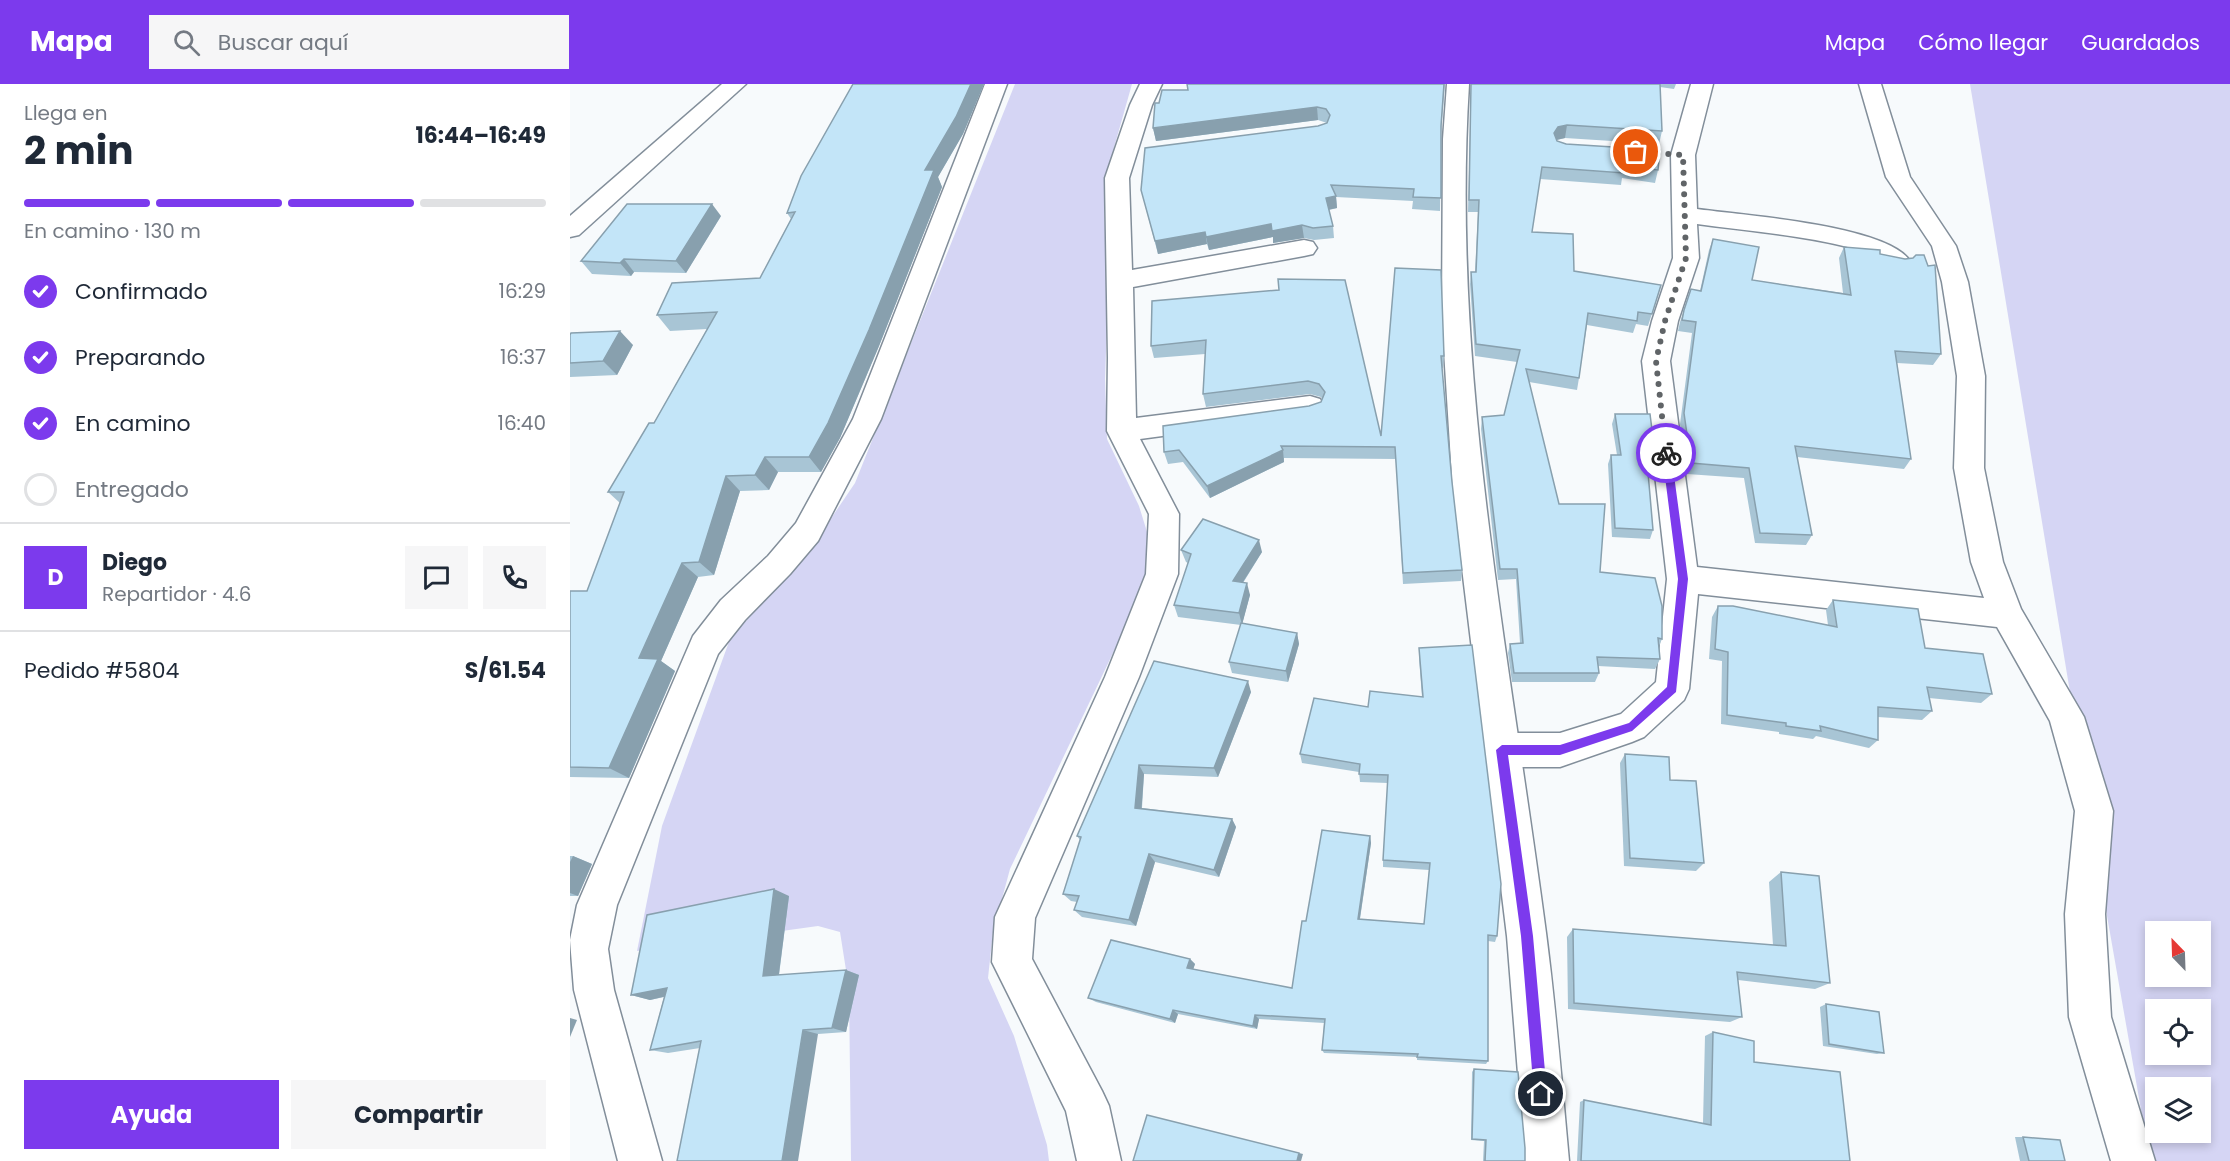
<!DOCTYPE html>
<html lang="es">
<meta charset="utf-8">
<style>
body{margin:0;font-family:Poppins,sans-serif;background:#f6f6f7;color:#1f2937;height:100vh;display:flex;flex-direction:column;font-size:22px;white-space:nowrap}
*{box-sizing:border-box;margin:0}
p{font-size:20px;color:#747a83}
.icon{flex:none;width:33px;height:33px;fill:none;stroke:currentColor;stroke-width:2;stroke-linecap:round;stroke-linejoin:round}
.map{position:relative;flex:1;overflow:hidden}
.side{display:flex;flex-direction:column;background:#fff;width:570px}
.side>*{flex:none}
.needle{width:39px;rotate:337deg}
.controls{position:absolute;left:1575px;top:837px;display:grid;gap:12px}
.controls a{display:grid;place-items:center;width:66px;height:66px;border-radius:0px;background:#fff;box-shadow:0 3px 9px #0003;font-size:30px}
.pin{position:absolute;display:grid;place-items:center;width:51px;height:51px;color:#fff;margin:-26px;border:3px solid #fff;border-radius:50%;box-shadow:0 2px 6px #0007}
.courier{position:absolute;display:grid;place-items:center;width:60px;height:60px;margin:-30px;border:4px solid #7c3aed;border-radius:50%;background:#fff;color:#222;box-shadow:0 2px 8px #0007}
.overview em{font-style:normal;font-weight:700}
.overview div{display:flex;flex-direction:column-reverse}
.overview{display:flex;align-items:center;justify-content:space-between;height:102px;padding:0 24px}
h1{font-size:39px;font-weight:700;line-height:45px}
.bar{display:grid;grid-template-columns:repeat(4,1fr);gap:9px 6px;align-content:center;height:72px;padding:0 24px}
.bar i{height:8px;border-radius:4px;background:#e0e1e3}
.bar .on{background:#7c3aed}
.bar p{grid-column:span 4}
.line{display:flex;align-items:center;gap:15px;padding:0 24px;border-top:2px solid #e0e1e3}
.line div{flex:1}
.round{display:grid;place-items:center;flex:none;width:63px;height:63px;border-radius:0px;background:#f6f6f7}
ol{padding:0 24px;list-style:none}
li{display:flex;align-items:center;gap:18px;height:66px}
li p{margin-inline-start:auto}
li .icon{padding:6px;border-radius:50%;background:#7c3aed;color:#fff;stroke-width:4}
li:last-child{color:#747a83}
li i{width:33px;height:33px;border:3px solid #e0e1e3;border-radius:50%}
.button{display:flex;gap:12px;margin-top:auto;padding:12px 24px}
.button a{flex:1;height:69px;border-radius:0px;background:#7c3aed;color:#fff;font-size:24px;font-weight:700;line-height:69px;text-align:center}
.button a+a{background:#f6f6f7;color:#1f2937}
header{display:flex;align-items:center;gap:36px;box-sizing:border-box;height:84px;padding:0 30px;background:#7c3aed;color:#fff}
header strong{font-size:28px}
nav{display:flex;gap:33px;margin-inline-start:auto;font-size:21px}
.search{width:420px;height:54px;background:#f6f6f7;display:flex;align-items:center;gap:15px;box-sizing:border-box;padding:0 21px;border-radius:0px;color:#747a83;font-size:22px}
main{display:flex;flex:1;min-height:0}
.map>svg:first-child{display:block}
.green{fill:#d5d5f4;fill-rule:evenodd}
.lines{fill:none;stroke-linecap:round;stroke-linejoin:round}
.minor-casing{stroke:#828e9a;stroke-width:3}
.major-casing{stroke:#828e9a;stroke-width:3}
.minor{fill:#fff;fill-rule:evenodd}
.major{fill:#fff;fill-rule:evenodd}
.wall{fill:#a8c5d5}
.shaded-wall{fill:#88a0ae}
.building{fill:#c3e5f8;stroke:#88a0ae;stroke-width:1.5}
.route{fill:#7c3aed}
.done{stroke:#606467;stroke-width:6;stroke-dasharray:0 10.8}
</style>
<header>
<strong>Mapa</strong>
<div class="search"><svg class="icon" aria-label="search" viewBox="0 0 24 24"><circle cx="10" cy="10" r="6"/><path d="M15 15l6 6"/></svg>Buscar aquí</div>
<nav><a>Mapa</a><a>Cómo llegar</a><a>Guardados</a></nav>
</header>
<main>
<section class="side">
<div class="overview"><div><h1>2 min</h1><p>Llega en</p></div><em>16:44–16:49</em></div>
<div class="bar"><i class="on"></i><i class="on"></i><i class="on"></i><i></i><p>En camino · 130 m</p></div>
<ol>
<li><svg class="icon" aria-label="check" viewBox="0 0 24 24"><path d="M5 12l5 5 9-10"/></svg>Confirmado<p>16:29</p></li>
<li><svg class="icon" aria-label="check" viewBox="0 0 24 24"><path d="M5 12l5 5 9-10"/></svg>Preparando<p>16:37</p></li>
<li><svg class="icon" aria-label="check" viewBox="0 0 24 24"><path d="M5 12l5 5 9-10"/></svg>En camino<p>16:40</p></li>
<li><i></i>Entregado</li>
</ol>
<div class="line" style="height:108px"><b class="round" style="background:#7c3aed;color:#fff">D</b><div><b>Diego</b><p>Repartidor · 4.6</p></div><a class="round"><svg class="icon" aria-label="chat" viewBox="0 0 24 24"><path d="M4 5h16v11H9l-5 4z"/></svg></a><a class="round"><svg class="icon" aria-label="phone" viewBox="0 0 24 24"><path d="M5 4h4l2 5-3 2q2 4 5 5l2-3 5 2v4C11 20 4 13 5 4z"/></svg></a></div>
<div class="line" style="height:78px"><div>Pedido #5804</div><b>S/61.54</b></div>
<div class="button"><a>Ayuda</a><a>Compartir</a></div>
</section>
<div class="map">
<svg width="1660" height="1077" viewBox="0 0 1660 1077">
<rect width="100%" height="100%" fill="#f7fafc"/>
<g class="green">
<polygon points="445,0 562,0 534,99 537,240 535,295 537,355 569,422 582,464 573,506 440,785 423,848 418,894 444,952 477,1061 479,1077 281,1077 279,905 270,848 248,842 67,867 92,742 160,555 243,461 285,399"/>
<path d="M1400,0H1660V1077H1580L1533,809ZM1586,848H1630V892H1586ZM1586,926H1630V970H1586ZM1586,1004H1630V1048H1586Z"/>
</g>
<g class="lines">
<defs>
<g id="minor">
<polygon points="152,0 176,0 9,151 0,153 0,132"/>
<polygon points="415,0 437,0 311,335 248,457 220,490 175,536 148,570 47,821 38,865 44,906 92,1077 48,1077 4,906 0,856 7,821 123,552 151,516 198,472 226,439 283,335"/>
<polygon points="570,0 592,0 582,21 559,94 562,186 734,156 743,158 747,164 743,170 734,172 563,203 566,334 740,312 750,315 754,322 750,329 740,332 570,355 609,430 608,490 569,593 465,834 462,875 532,1007 539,1022 551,1077 507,1077 496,1027 422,878 425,833 535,593 576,490 579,430 537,347 538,274 535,94 560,21"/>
<path d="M1121,0H1143L1125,71L1127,125C1170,131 1317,141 1340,177L1336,183C1316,188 1301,169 1282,164C1232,151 1178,147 1127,140L1129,174L1108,237L1100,277L1127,483L1414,514L1401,478L1384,384L1387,292L1372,198L1362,162L1316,93L1289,0H1311L1340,93L1386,162L1398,198L1415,292L1414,384L1433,478L1451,525L1514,633L1543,727L1535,830L1541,933L1585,1077H1541L1499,933L1495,830L1505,727L1480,637L1427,543L1128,510L1119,605L1114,616L1074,653L1062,658L990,683H932L919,678L914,666L919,654L932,649H990L1051,630L1086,598L1097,495L1072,277L1082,237L1103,174L1101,71Z"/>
</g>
<path id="major" d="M877,0H899C881,287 939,567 976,849C986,925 992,1001 999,1077H955L937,852L883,410L872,234L873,55Z"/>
</defs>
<use href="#minor" class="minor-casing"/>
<use href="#major" class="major-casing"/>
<use href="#minor" class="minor"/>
<use href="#major" class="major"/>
</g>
<g class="wall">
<polygon points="283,0 414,0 393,50 368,93 372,103 309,262 270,354 251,388 208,388 199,406 170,407 144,491 128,493 91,577 105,587 59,694 0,693 0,507 17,507 50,419 38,408 84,339 137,245 100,247 87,231 190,194 221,135 217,129"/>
<polygon points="875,0 871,49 870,127 842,125 843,117 766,113 767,124 759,126 763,142 764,154 744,156 734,154 703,159 703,153 639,166 637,160 588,170 571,106 757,39 748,36 586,57 583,44"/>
<polygon points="901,0 1106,0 1104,5 1090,3 1092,47 1089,60 995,54 987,56 987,57 1088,86 1085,99 1052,94 1051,101 970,95 962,148 1004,187 1091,201 1078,242 1066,240 1063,249 1017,241 1009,294 1007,306 959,298 989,420 1030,488 1092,555 1089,562 1090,575 1085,585 1028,582 1029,589 1025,598 942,598 938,569 940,560 950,559 946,495 928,496 911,345 912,333 934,331 947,278 905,272 900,200 901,188 905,188 908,128 898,128"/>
<polygon points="151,132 116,189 64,188 61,192 22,190 11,177"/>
<polygon points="1143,155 1182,196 1273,209 1269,174 1274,163 1310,170 1371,270 1363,281 1327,279 1341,375 1334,385 1227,373 1242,451 1236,461 1185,459 1174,394 1117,390 1110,340 1122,249 1108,247 1110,238 1121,205 1130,207 1139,166"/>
<polygon points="825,184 874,272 873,284 872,284 882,398 892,486 891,497 833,500 826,375 714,374 714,378 640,414 613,378 598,380 594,368 751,318 752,315 751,313 740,310 636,323 633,310 635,270 584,274 581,262 709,206 811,352"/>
<polygon points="0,251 63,261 47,291 0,293"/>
<polygon points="1045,330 1086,378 1082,387 1078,387 1083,446 1080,455 1042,453 1038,380 1041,371 1047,371 1042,340"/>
<polygon points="611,466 692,468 673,499 680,511 672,540 727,549 729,560 718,598 662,589 659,578 671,541 608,533 604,521 618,479 616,478"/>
<polygon points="1263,516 1355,564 1422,610 1411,619 1359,614 1362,627 1352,636 1308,633 1308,656 1299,664 1246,652 1243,655 1209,650 1209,648 1151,640 1152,577 1139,575 1142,533 1148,522 1258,541 1256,526"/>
<polygon points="849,564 927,852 925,858 918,857 918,977 916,980 847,976 847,973 754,969 752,966 754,939 689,935 687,945 608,930 605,939 526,918 518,914 620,875 625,880 623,885 722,904 736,837 800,752 801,759 790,835 854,840 859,786 813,783 813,776 818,699 790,698 789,688 732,679 730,670 798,623 852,613 849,574"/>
<polygon points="584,577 681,608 648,693 574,690 572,724 662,735 666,743 649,793 585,778 566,842 512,833 504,826 507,818 501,817 493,810 510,756 507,752"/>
<polygon points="1055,670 1100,696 1134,779 1126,787 1054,782 1050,679"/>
<polygon points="0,772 3,772 22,780 8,812 0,812"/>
<polygon points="1211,788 1260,899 1245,905 1168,896 1172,933 1160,938 998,925 997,853 1003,845 1203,861 1199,798"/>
<polygon points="219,812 209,891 276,886 289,891 276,948 248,950 130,964 98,969 80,966 94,913 80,916 61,911"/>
<polygon points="1256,920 1314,969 1307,970 1253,962 1250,923"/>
<polygon points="1143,948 1184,978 1280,1077 1007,1077 1010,1018 1014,1016 1133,1039 1135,952"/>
<polygon points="904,985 955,1077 913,1077 914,1057 901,1056 902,988"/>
<polygon points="1445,1053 1453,1053 1495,1077 1450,1077"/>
</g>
<g class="shaded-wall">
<polygon points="401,0 414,0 393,50 368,93 372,103 309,262 270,354 251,388 239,373 355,86"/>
<polygon points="747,23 748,36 586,57 583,44"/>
<polygon points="997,41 995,54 986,56 984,49 988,43"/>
<polygon points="766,112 767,124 757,126 756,114"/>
<polygon points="142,120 151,132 116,189 106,177"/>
<polygon points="701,140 732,141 734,154 703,159 703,153 639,166 636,153"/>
<polygon points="635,148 637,160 588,170 585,157"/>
<polygon points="54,175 64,188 61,192 50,179"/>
<polygon points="50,247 63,261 47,291 33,277"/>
<polygon points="713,366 714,378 640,414 637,402"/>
<polygon points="195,373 208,388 199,406 185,391"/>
<polygon points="156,392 170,407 144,491 129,478"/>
<polygon points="689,456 692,468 666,509 663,497"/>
<polygon points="112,479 128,493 91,577 105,587 59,694 39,684 69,574"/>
<polygon points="677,499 680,511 672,541 669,529"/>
<polygon points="727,549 729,560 718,598 716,587"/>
<polygon points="678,597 681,608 648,693 644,684"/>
<polygon points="569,681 574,690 571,732 565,724"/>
<polygon points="662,735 666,743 649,793 644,786"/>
<polygon points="800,752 801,759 789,840 788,835"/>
<polygon points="579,770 585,778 566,842 559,836"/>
<polygon points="3,772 22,780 8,812 0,809 0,778"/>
<polygon points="204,805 219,812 208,897 193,892"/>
<polygon points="620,875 625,880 622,889 617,884"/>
<polygon points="276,886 289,891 276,948 262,944"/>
<polygon points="97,904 114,908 80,916 61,911"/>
<polygon points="603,926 608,930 605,939 600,935"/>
<polygon points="685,931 689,935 687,945 683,942"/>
<polygon points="0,934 7,936 0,953"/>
<polygon points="233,946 248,950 228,1077 212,1077"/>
<polygon points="729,1069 733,1070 731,1077 727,1077"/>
</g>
<g class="building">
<polygon points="283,0 401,0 386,33 355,86 364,86 299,246 258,339 239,373 195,373 185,391 156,392 129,478 112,479 69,574 88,575 39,684 0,683 0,507 17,507 54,408 38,408 79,339 84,339 147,228 87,231 102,199 190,194 225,128 217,129 231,92"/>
<polygon points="617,0 874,0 871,42 871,114 843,113 844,105 761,101 766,112 756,114 763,142 743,144 732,141 702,147 701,140 636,153 635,148 585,157 571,106 575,64 748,42 757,39 760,31 756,25 747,23 583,44 585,19 589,19 592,6 618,6"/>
<polygon points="901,0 1090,0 1092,47 997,41 988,43 984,49 987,57 996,60 1090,66 1088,86 1054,82 1054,89 972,83 962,148 1003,150 1004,187 1091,201 1082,230 1068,228 1067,237 1018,229 1009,294 956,285 989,420 1035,420 1030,488 1085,494 1092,522 1092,555 1088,554 1090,575 1027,573 1029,589 944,589 940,560 953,559 947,485 930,485 912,333 934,331 950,266 906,260 901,188 906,188 909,116 899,116"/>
<polygon points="57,120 142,120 106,177 54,175 50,179 11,177"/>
<polygon points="1143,155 1189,163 1182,196 1281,211 1274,163 1310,166 1310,170 1335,175 1343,174 1346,171 1354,171 1358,182 1365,181 1371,270 1325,267 1341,375 1225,362 1242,451 1190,449 1179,384 1121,379 1114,329 1126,238 1112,236 1114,226 1121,205 1131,207"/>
<polygon points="825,184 871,186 874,272 871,272 882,398 892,486 833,489 825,363 711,362 713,366 637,402 609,366 594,368 593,342 739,322 751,318 755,308 749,300 738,297 633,310 636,256 581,262 582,217 709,206 708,195 775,196 811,352"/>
<polygon points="50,247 33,277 0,279 0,251 1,249"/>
<polygon points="1045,330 1080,330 1086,378 1077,377 1083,446 1045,444 1041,371 1051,371"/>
<polygon points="633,435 689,456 663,497 677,499 669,529 604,521 621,470 611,466"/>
<polygon points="1263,516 1348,525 1355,564 1413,570 1422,610 1357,603 1362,627 1308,623 1308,656 1250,642 1251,647 1216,642 1216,639 1157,631 1158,568 1145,565 1148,522 1163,522 1267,543"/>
<polygon points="671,539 727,549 716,587 659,578"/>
<polygon points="902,561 931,800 927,852 918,851 918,977 847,973 848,970 752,966 755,935 685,931 683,942 603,926 600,935 518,914 541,856 620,875 617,884 722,904 732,837 736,837 752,746 800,752 788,835 854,840 860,779 813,776 818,691 789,690 790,680 730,670 744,614 798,623 800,607 853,613 849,564"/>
<polygon points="584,577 678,597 644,684 569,681 565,724 662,735 644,786 579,770 559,836 504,826 509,812 493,810 511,753 507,752"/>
<polygon points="1055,670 1099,673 1100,696 1126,697 1134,779 1060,774"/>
<polygon points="1211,788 1249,792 1260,899 1167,888 1172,933 1004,919 1003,845 1216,862"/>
<polygon points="204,805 193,892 276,886 262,944 233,946 212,1077 107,1077 131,957 80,966 97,904 61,911 77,831"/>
<polygon points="1256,920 1309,928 1314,969 1259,960"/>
<polygon points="1143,948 1184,957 1184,978 1270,988 1280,1077 1011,1077 1014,1016 1141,1041"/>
<polygon points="904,985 948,988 955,1064 955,1077 915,1077 916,1056 902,1055"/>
<polygon points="577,1031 729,1069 727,1077 563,1077"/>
<polygon points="1453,1053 1490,1056 1495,1077 1459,1077"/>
</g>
<polygon class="route" points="1096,366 1101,369 1118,495 1106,608 1062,647 990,671 938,671 963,852 977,1010 975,1014 971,1016 966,1014 964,1010 951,852 926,666 932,661 990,661 1059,639 1097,603 1108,495 1092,369"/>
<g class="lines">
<polyline class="done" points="1066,68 1113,71 1116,174 1095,237 1086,277 1096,369"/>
</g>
</svg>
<div class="controls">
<a><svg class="needle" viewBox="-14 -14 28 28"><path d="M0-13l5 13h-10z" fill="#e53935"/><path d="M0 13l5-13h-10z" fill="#747a83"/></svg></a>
<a><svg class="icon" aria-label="locate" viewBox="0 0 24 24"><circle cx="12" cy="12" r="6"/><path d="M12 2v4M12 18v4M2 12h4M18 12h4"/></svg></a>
<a><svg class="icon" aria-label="layers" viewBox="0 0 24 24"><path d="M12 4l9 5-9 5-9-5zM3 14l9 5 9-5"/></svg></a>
</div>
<div class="pin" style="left:1066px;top:68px;background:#ea580c"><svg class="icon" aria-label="bag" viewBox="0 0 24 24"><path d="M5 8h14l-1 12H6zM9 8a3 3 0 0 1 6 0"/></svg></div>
<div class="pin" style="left:971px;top:1010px;background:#1f2937"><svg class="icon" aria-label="home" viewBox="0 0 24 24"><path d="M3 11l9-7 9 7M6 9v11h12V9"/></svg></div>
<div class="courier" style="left:1096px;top:369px"><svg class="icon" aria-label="bike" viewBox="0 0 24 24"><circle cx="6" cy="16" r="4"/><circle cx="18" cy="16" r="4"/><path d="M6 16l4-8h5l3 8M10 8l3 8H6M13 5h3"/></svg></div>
</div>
</main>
